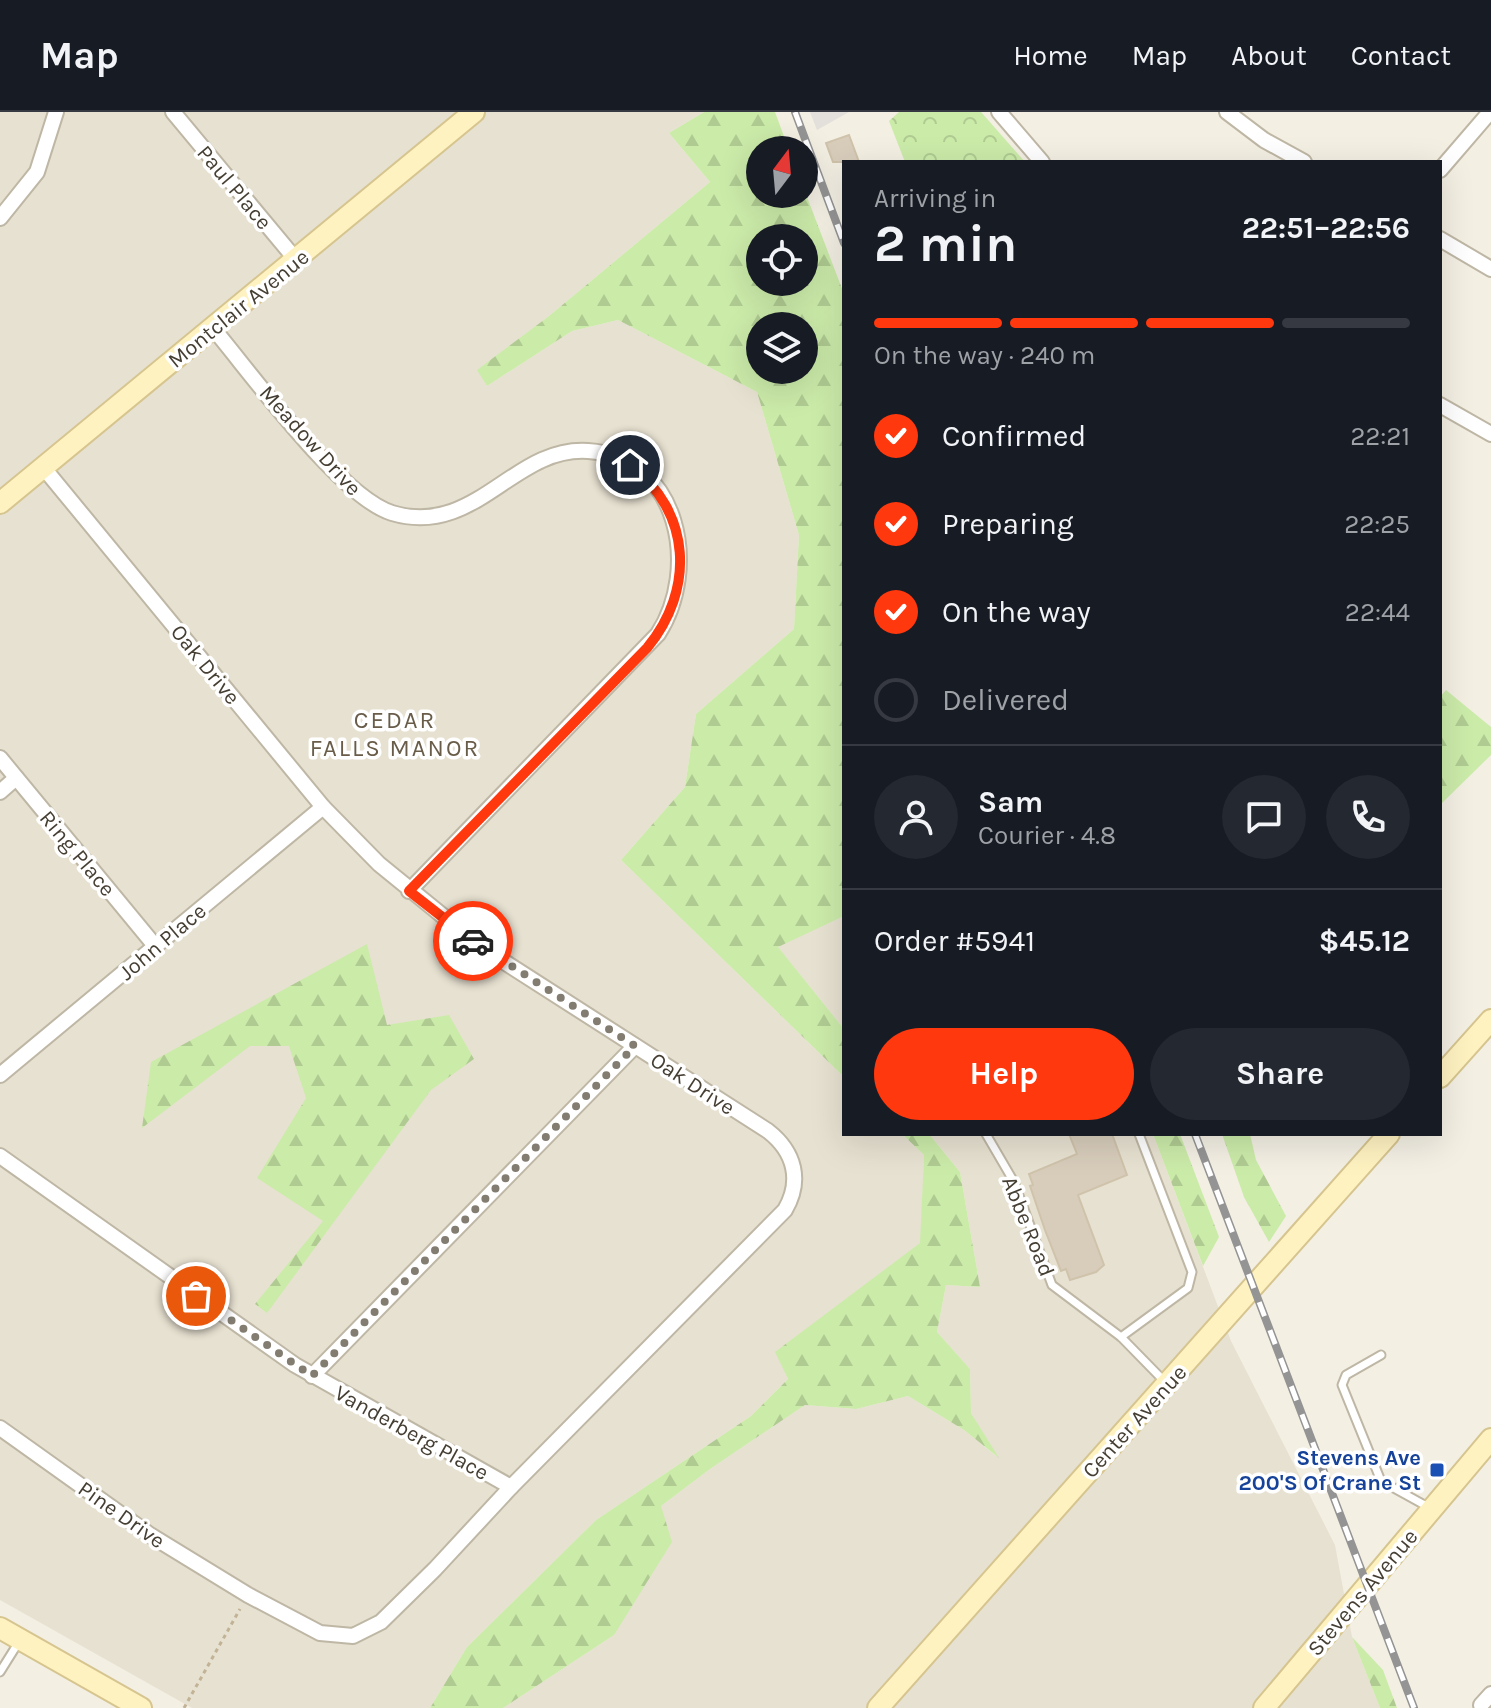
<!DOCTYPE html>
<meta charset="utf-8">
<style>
body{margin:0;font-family:Karla,sans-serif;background:#242831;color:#f1f3f6;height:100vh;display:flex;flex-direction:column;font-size:30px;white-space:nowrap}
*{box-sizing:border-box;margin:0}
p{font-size:26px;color:#9ea1a6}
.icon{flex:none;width:44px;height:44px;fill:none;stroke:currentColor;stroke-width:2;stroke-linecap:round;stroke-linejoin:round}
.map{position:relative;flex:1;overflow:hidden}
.sheet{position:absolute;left:842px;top:48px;width:600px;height:976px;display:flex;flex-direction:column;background:#171b24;border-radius:0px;box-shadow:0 8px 32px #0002}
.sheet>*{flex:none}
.needle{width:52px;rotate:16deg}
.fabs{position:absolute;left:746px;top:24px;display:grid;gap:16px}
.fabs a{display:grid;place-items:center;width:72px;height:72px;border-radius:50%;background:#171b24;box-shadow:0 8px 32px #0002;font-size:40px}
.pin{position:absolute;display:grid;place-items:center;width:68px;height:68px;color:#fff;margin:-34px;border:4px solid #fff;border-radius:50%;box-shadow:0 2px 8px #0007}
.courier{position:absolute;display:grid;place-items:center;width:80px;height:80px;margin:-40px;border:6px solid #ff380e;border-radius:50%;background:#fff;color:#222;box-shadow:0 2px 10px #0007}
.overview em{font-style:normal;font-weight:700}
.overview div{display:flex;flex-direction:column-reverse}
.overview{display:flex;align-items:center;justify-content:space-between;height:136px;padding:0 32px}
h1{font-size:52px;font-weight:700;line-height:60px}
.bar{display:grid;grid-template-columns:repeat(4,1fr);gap:12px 8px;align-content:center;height:96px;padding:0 32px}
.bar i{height:10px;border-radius:6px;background:#363941}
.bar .selected{background:#ff380e}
.bar p{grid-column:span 4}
.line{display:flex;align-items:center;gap:20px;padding:0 32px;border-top:2px solid #363941}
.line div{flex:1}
.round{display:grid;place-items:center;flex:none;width:84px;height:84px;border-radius:42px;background:#242831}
ol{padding:0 32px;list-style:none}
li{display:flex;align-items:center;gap:24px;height:88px}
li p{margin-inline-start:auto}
li .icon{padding:8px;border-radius:50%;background:#ff380e;color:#fff;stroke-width:4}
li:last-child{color:#9ea1a6}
li i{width:44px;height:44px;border:4px solid #363941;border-radius:50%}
.action{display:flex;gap:16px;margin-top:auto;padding:16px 32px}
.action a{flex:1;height:92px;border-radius:48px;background:#ff380e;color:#fff;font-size:32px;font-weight:700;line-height:92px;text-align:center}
.action a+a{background:#242831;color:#f1f3f6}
header{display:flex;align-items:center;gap:48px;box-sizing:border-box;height:112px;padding:0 40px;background:#171b24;border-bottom:2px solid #363941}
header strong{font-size:38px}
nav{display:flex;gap:44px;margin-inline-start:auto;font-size:28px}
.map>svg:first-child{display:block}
.residential{fill:#e7e1d1}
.forest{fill:url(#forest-firs);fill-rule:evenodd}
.park{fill:url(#park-crowns)}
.parking{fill:#e3e0dc}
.building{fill:#d8cdbb;stroke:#d0c3ab;stroke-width:2}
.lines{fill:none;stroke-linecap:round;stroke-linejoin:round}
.lane-casing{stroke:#bfb7a5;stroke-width:11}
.street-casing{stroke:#bfb7a5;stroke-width:18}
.secondary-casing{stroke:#d6c58f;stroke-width:24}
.path{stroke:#c2b396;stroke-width:3;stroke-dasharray:4 4;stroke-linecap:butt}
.lane{stroke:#fff;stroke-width:7}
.street{stroke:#fff;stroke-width:14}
.secondary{stroke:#fff2c1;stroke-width:20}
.rail-casing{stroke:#949494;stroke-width:8}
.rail{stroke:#fff;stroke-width:5;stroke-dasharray:15;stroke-linecap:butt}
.done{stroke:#827c71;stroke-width:8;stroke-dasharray:0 14.4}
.route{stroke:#ff380e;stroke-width:10}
.transit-dot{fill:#1a4fb4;stroke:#fff;stroke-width:3}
.labels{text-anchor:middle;stroke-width:7;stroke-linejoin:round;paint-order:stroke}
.street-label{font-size:22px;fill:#453e33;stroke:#fff}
.transit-label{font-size:22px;font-weight:bold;fill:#164399;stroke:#fff;text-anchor:end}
.neighbourhood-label{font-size:24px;letter-spacing:2px;fill:#695d49;stroke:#fff}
</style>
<header>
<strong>Map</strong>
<nav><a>Home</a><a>Map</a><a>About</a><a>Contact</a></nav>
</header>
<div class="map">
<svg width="1491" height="1596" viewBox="0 0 1491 1596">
<defs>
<pattern id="forest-firs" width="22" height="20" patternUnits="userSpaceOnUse" patternTransform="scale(2)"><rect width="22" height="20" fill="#cbeba9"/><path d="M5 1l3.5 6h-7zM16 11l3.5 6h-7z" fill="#b0cb92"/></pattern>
<pattern id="park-crowns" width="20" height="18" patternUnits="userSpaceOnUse" patternTransform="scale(2)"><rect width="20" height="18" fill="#cbeba9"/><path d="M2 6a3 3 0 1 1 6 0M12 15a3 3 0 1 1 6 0" fill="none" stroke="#b0cb92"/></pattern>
</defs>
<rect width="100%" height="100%" fill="#f3efe3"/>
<g class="residential">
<polygon points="0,0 704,0 669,21 710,70 549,204 478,258 487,274 572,219 618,208 757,280 799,423 794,517 696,602 685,675 621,748 844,965 844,1022 902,1022 924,1043 921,1131 776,1240 788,1267 751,1304 596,1408 467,1535 430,1596 192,1596 0,1488"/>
<polygon points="844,804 844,917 777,834"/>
<polygon points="929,1022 1153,1022 1231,1229 1335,1433 1352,1525 1380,1596 503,1596 614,1523 661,1394 710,1357 805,1293 856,1297 908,1284 964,1318 996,1344 971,1301 970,1257 937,1220 946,1173 980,1175 960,1060"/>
</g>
<g class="forest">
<path d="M704,0H775L789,38H760V82H804V77L844,182V804L778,835L844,917V965L621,748L685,675L696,602L794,517L799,423L757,280L618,208L572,219L487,274L477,258L549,204L710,70L669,21ZM804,126V170H760V126ZM760,214H804V258H760Z"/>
<polygon points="1446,578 1491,615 1491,643 1440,693 1440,585"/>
<polygon points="367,832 387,913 449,903 474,947 431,978 267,1201 255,1192 323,1109 257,1066 306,986 289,934 250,934 142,1016 151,950"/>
<polygon points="902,1022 929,1022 960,1060 980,1175 946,1173 937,1220 970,1257 971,1301 999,1346 964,1318 908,1284 856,1297 805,1293 710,1357 661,1394 672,1430 614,1523 503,1596 430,1596 467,1535 596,1408 751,1304 788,1267 775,1240 920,1131 924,1043"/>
<polygon points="1153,1022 1180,1022 1219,1125 1203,1154"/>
<polygon points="1222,1022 1250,1022 1256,1048 1286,1104 1269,1130 1244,1085"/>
<polygon points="1352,1525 1383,1558 1397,1596 1380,1596"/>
</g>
<polygon class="park" points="899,0 981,0 1025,50 905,50 889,9"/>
<polygon class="parking" points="810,0 849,0 817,18"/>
<g class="building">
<polygon points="849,23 859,50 833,50 826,31"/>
<polygon points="1069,1022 1112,1022 1127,1063 1078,1083 1104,1153 1096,1160 1070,1168 1066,1157 1061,1159 1045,1118 1030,1074 1033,1073 1029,1062 1077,1042"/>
</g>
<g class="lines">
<defs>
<g id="lane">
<polyline points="986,1022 1014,1070 1052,1173 1121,1225 1165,1270"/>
<polyline points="1121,1225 1188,1176 1192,1160 1139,1022"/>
<polyline points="1381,1243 1346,1263 1342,1273 1381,1369 1430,1396"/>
<polyline points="0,1560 20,1528"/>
</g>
<g id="street">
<polyline points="173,0 297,149"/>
<polyline points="999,0 1042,50"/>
<polyline points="1227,0 1264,28 1304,50"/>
<polyline points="1440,58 1490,0"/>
<polyline points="0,106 37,60 56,0"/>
<polyline points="1440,127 1491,157"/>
<path d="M212,215C251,261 340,385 392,401C476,426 513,334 588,339C680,345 700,457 658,522L409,779"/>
<polyline points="1440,293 1491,322"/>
<polyline points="0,646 156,835"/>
<polyline points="0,680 16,666"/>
<polyline points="0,963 323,695"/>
<polyline points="0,1044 295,1253 511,1375"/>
<polyline points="312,1264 635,934"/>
<path d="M0,1316L150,1423L248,1483L320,1521L353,1524L381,1510L435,1457L511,1375L785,1098C802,1069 795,1040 768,1019L481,835L379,752L323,695L43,355"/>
<polyline points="1481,1593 1491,1582"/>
</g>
<g id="secondary">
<polyline points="0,391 474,0"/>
<polyline points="1440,965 1491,908"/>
<polyline points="0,1516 141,1596"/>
<polyline points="878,1596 1389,1022"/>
<polyline points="1264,1596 1491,1327"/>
</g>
</defs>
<use href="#lane" class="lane-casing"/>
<use href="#street" class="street-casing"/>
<use href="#secondary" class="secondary-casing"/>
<polyline class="path" points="184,1596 240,1497"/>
<use href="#lane" class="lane"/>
<use href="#street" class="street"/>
<use href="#secondary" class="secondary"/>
<defs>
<g id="rail">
<polyline points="795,0 844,131"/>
<polyline points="1195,1022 1414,1596"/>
</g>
</defs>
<use href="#rail" class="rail-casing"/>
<use href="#rail" class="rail"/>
</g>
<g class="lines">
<polyline class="done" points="196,1184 312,1264 635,934 473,829"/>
<path class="route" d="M473,829L409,779L647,536C695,478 692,400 630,353"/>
</g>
<rect class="transit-dot" x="1429" y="1350" width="16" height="16" rx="4"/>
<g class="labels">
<g class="street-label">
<text transform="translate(235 75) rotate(50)" y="8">Paul Place</text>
<text transform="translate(238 196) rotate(-39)" y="8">Montclair Avenue</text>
<text transform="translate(311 328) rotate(48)" y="8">Meadow Drive</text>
<text transform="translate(206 552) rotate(51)" y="8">Oak Drive</text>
<text transform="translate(78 741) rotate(50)" y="8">Ring Place</text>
<text transform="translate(162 829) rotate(-40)" y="8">John Place</text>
<text transform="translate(693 971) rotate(33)" y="8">Oak Drive</text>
<text transform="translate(1029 1114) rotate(68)" y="8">Abbe Road</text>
<text transform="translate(1134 1309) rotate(-48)" y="8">Center Avenue</text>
<text transform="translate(412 1320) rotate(29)" y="8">Vanderberg Place</text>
<text transform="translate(122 1402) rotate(35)" y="8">Pine Drive</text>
<text transform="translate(1362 1480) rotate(-50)" y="8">Stevens Avenue</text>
</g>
<g class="transit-label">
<text x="1421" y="1353">Stevens Ave<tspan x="1421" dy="25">200'S Of Crane St</tspan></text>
</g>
<g class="neighbourhood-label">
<text x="395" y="616">CEDAR<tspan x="395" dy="28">FALLS MANOR</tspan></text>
</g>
</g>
</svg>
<div class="fabs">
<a><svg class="needle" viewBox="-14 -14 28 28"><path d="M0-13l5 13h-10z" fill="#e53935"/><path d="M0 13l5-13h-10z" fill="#9ea1a6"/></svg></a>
<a><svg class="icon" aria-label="locate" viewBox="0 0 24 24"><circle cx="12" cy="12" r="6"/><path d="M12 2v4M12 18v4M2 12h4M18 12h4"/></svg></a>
<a><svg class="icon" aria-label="layers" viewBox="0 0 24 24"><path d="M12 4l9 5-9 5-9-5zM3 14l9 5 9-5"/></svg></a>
</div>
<div class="pin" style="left:196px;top:1184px;background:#ea580c"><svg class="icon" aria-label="bag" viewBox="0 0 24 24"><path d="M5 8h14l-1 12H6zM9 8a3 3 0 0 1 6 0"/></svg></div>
<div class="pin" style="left:630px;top:353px;background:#1f2937"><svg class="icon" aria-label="home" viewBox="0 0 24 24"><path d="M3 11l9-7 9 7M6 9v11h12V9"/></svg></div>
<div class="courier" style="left:473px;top:829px"><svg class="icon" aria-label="car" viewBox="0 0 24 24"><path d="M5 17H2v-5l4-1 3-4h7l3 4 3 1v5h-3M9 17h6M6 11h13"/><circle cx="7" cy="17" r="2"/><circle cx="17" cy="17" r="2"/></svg></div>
<section class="sheet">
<div class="overview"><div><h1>2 min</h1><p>Arriving in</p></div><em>22:51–22:56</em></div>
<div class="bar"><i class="selected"></i><i class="selected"></i><i class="selected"></i><i></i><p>On the way · 240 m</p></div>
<ol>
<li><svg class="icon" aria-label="check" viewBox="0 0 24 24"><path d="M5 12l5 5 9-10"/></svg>Confirmed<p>22:21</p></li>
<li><svg class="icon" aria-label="check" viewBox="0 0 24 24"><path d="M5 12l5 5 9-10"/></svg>Preparing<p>22:25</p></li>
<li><svg class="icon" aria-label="check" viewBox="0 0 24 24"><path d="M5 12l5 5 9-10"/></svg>On the way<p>22:44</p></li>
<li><i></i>Delivered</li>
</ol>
<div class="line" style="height:144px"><a class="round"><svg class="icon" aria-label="person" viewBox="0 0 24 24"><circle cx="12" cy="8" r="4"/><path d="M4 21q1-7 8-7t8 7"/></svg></a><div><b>Sam</b><p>Courier · 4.8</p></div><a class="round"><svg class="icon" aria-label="chat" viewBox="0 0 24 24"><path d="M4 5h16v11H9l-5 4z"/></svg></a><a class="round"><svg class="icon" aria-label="phone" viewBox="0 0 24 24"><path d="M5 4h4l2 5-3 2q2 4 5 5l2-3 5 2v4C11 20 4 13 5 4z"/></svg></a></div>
<div class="line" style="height:104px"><div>Order #5941</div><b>$45.12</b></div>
<div class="action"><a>Help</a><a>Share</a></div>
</section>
</div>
